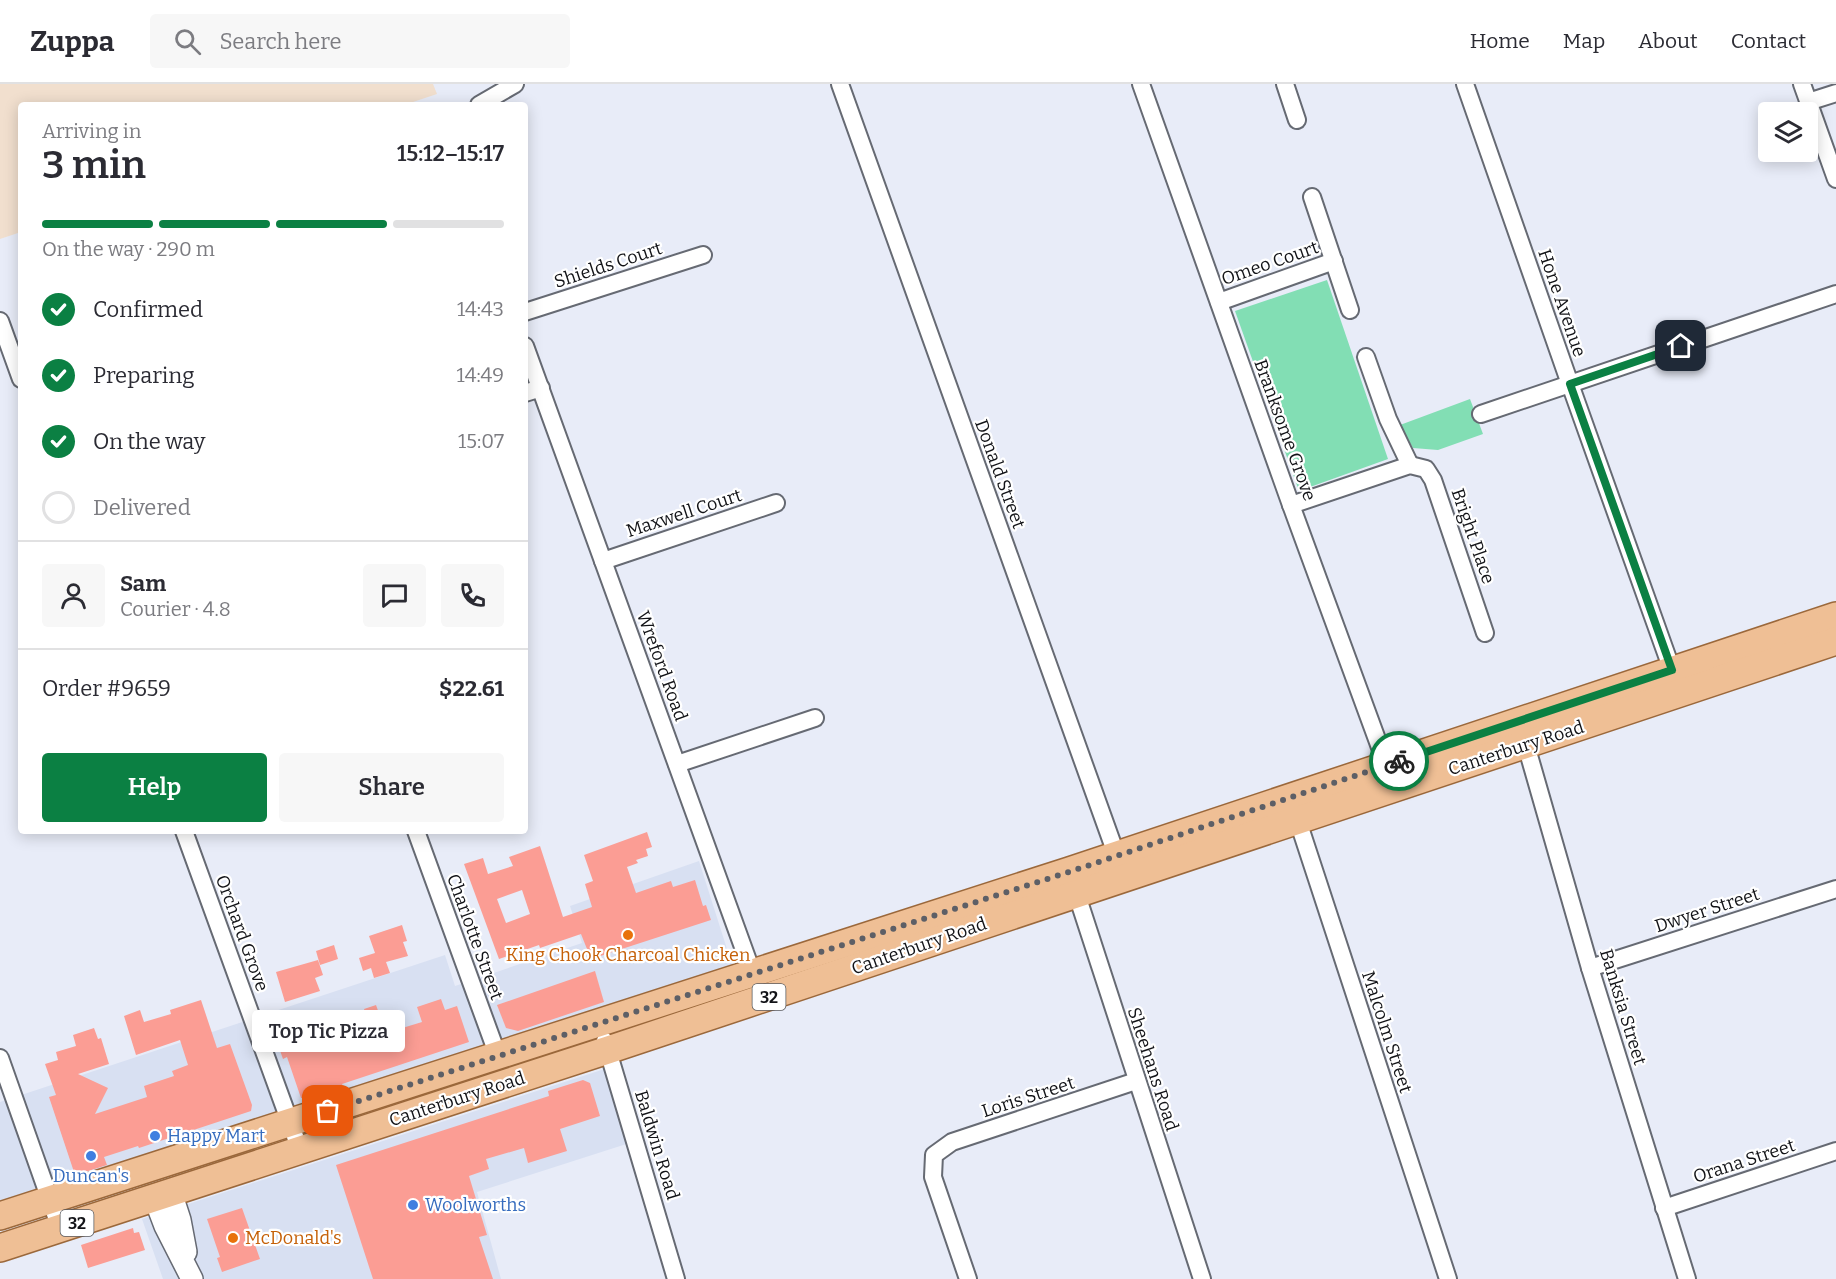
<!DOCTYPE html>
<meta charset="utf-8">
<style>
body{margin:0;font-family:Bitter,serif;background:#f7f7f7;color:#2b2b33;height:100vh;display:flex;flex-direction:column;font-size:22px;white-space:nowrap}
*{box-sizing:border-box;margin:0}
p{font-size:20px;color:#7c7c81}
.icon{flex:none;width:33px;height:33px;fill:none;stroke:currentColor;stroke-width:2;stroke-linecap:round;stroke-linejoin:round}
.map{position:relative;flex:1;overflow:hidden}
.details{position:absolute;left:18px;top:18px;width:510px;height:732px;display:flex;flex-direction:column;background:#fff;border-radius:6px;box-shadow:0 3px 15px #0003}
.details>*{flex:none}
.controls{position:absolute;left:1758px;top:18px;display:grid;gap:12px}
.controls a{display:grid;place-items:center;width:60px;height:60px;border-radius:6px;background:#fff;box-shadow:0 3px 15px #0003;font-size:30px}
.pin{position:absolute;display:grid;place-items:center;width:51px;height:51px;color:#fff;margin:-26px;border-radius:12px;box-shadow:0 3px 9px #0006}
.courier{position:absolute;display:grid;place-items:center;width:60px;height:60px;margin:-30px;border:4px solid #0b8043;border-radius:50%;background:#fff;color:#222;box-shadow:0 2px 8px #0007}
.bubble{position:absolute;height:42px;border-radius:6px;background:#fff;box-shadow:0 3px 15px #0003;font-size:20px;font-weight:600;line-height:42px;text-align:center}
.summary em{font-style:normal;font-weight:600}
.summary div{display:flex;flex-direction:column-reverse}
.summary{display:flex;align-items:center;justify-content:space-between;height:102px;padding:0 24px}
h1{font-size:39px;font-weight:600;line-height:45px}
.bar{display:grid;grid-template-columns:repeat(4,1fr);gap:9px 6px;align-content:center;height:72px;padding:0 24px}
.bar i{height:8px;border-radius:4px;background:#e1e1e2}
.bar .on{background:#0b8043}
.bar p{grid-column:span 4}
.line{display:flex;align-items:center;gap:15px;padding:0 24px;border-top:2px solid #e1e1e2}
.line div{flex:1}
.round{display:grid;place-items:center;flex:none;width:63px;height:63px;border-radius:6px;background:#f7f7f7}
ol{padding:0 24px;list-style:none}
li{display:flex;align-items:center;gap:18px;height:66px}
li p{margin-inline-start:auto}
li .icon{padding:6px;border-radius:50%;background:#0b8043;color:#fff;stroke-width:4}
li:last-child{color:#7c7c81}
li i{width:33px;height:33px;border:3px solid #e1e1e2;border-radius:50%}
.cta{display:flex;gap:12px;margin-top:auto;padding:12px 24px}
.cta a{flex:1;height:69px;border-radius:6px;background:#0b8043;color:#fff;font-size:24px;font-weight:600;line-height:69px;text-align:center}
.cta a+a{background:#f7f7f7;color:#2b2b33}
header{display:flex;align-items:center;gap:36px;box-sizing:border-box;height:84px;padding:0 30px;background:#fff;border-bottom:2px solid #e1e1e2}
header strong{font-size:28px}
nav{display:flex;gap:33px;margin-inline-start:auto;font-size:21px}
.search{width:420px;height:54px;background:#f7f7f7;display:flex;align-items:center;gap:15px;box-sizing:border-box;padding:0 21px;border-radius:6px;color:#7c7c81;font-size:22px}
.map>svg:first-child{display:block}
.built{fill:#d8e0f2}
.education{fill:#f1dfce}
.green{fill:#82deb4}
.building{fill:#fb9d94;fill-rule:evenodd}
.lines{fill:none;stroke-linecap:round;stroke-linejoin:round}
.minor-casing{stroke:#666a73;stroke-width:20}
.tertiary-casing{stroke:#666a73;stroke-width:24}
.primary-casing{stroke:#9b683b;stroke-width:30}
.minor{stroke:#fff;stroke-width:16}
.tertiary{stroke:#fff;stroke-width:21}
.primary{stroke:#efbf95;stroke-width:27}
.done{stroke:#5d5f66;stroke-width:6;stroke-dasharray:0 10.8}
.route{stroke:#0b8043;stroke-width:8}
.food-dot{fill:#e8710a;stroke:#fff;stroke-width:2}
.shop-dot{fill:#3f7fe0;stroke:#fff;stroke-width:2}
.labels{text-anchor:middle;stroke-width:4.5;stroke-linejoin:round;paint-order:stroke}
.shield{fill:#fff;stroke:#595a5d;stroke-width:1.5}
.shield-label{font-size:16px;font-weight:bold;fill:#121317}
.street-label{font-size:18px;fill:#121317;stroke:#fff}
.food-label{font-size:18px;fill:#c56008;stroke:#fff}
.shop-label{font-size:18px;fill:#366cbe;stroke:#fff;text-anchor:start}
</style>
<header>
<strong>Zuppa</strong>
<div class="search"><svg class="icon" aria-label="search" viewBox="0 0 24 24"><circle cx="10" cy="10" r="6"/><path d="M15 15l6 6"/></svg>Search here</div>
<nav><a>Home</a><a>Map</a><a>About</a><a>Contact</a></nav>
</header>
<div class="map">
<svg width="1836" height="1195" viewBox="0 0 1836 1195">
<rect width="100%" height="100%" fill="#e8ecf8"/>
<g class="built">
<polygon points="699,777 734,887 0,1119 0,1018 445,871 455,902 582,859 570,822"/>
<polygon points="620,980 642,1055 477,1108 501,1195 163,1195 142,1135"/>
</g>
<polygon class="education" points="0,0 433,0 437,10 404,21 21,21 21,148 0,155"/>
<g class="green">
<polygon points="1327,196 1388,375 1299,407 1235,227"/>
<polygon points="1470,315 1483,350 1438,366 1413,364 1400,341"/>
</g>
<g class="building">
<path d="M647,748L652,763L646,765L648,772L636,776L638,779L627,783L636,809L671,797L673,803L695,796L703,822L706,821L711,836L591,875L581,850L540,864L539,861L499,875L464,780L483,774L488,790L513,782L509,773L540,762L563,833L592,823L585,800L593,797L584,771ZM522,806L530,830L506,839L497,815Z"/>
<polygon points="402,841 407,857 403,858 408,872 386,878 390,889 374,894 371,884 363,887 359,874 375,869 369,852"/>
<polygon points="334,861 338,875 320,881 316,867"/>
<polygon points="318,876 323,891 315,894 320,907 285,918 276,888"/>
<polygon points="595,887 604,918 518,947 506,944 497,921"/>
<polygon points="441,915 445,926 457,922 469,958 342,1000 344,1004 314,1014 301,1014 287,973 283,975 272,944 289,938 294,953 309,947 316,968 348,958 347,956 371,948 364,925 376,921 386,949 422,938 417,923"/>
<polygon points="201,916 217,964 230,960 252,1021 251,1027 139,1064 138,1062 104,1073 107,1081 79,1090 74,1088 49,1013 56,1011 45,980 58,976 56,968 76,962 73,951 94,944 98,955 101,954 109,980 78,990 108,1004 95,1030 147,1013 144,1002 174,992 172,987 188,981 180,956 136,971 124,932 140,926 144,938 171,930 170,926"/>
<polygon points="583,996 590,999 600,1032 560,1045 567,1067 528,1079 524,1064 486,1075 489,1085 469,1092 487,1151 479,1153 493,1195 373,1195 336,1081 549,1012 548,1007"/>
<polygon points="242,1124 260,1175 222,1188 217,1174 220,1173 207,1135"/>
<polygon points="133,1144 134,1149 139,1148 145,1166 88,1184 81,1161"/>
</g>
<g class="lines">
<defs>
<g id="minor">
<polyline points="840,0 1119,778"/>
<polyline points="1141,0 1291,421 1389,688"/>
<polyline points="1285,0 1297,36"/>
<polyline points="1465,0 1570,300 1672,586"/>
<polyline points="1802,0 1836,95"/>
<polyline points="1808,18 1836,9"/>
<polyline points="479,21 515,0"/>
<polyline points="1312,113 1350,226"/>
<polyline points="1219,218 1334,177"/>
<polyline points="525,228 703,171"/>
<polyline points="0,237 21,295"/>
<polyline points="525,262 755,896"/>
<polyline points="1366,273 1388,335 1410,381"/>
<polyline points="525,309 541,304"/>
<polyline points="1481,330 1836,210"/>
<polyline points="1291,421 1410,381 1426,385 1433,396 1485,549"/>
<polyline points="603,477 776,419"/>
<polyline points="1526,661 1590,884 1687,1195"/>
<polyline points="677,680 815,634"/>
<polyline points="1295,728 1448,1195"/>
<polyline points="184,747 300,1066"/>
<polyline points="416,747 498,972"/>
<polyline points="1074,802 1202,1195"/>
<polyline points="1590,884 1836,805"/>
<polyline points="605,957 676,1195"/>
<polyline points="0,974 60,1144"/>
<polyline points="1664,1124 1836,1067"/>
<polyline points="968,1195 933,1093 934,1071 952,1058 1136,997"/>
</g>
<g id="tertiary">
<polyline points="171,1108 180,1136 186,1168"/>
<polyline points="154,1113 165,1142 192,1195"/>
</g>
<g id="primary">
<polyline points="0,1132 1069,787 1836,532"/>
<polyline points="0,1164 608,966 1836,557"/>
</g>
</defs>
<use href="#minor" class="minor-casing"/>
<use href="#tertiary" class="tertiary-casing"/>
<use href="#primary" class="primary-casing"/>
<use href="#minor" class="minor"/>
<use href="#tertiary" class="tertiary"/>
<use href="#primary" class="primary"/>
</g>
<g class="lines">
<polyline class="done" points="328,1027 1069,788 1399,677"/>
<polyline class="route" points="1399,677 1672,586 1570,300 1681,262"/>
</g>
<g class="food-dot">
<circle cx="628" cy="851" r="6"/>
<circle cx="233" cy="1154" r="6"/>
</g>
<g class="shop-dot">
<circle cx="155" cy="1052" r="6"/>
<circle cx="91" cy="1072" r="6"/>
<circle cx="413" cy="1121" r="6"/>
</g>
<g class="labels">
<g class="shield">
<rect x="752.5" y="900" width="33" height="26" rx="4.5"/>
<rect x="60.5" y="1126" width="33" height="26" rx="4.5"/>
</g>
<g class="shield-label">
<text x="769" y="919">32</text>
<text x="77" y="1145">32</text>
</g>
<g class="street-label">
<text transform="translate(1270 179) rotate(-19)" y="6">Omeo Court</text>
<text transform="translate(608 181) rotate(-18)" y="6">Shields Court</text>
<text transform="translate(1562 219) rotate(71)" y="6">Hone Avenue</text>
<text transform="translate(1285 346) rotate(70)" y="6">Branksome Grove</text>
<text transform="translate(1000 390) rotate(70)" y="6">Donald Street</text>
<text transform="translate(684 429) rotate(-18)" y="6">Maxwell Court</text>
<text transform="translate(1473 452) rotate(71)" y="6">Bright Place</text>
<text transform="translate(662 582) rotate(70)" y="6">Wreford Road</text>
<text transform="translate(1516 664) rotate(-18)" y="6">Canterbury Road</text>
<text transform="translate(1707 826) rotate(-18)" y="6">Dwyer Street</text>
<text transform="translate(242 849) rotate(70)" y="6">Orchard Grove</text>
<text transform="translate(475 853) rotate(70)" y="6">Charlotte Street</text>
<text transform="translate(919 862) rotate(-19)" y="6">Canterbury Road</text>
<text transform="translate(1623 923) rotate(73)" y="6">Banksia Street</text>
<text transform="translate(1387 948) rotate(72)" y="6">Malcolm Street</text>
<text transform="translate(1153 985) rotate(72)" y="6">Sheehans Road</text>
<text transform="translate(1028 1013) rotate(-18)" y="6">Loris Street</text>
<text transform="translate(457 1015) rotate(-18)" y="6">Canterbury Road</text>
<text transform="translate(657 1061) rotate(73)" y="6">Baldwin Road</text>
<text transform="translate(1744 1077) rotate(-18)" y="6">Orana Street</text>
</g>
<g class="food-label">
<text x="628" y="877">King Chook Charcoal Chicken</text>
<text x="245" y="1160" text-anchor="start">McDonald's</text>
</g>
<g class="shop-label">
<text x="167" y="1058">Happy Mart</text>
<text x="91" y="1098" text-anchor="middle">Duncan's</text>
<text x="425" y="1127">Woolworths</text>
</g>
</g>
</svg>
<div class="controls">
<a><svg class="icon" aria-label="layers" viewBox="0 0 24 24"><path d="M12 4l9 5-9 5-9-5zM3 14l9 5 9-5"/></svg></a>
</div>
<div class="pin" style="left:328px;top:1027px;background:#ea580c"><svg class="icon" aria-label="bag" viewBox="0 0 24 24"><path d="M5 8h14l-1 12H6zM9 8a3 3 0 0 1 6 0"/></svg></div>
<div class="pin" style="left:1681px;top:262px;background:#1f2937"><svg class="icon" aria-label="home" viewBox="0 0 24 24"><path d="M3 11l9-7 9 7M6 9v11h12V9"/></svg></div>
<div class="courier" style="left:1399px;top:677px"><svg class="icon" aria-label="bike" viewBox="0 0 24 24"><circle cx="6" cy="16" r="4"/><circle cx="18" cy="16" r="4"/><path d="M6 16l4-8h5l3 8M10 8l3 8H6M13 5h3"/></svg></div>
<div class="bubble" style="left:252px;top:926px;width:153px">Top Tic Pizza</div>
<section class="details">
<div class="summary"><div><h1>3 min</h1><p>Arriving in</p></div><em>15:12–15:17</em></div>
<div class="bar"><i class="on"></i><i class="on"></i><i class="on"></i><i></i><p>On the way · 290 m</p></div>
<ol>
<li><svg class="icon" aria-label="check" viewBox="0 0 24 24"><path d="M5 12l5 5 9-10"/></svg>Confirmed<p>14:43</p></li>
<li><svg class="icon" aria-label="check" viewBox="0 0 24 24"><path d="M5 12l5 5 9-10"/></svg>Preparing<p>14:49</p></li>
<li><svg class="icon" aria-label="check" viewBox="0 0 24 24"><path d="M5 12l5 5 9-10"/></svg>On the way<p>15:07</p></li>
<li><i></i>Delivered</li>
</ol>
<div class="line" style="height:108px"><a class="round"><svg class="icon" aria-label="person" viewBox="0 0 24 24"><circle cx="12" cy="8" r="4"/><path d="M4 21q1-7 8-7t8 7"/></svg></a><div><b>Sam</b><p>Courier · 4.8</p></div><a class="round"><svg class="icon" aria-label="chat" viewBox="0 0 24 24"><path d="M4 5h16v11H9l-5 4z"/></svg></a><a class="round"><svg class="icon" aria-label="phone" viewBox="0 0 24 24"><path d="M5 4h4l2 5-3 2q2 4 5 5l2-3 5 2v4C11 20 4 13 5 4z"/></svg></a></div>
<div class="line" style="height:78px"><div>Order #9659</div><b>$22.61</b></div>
<div class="cta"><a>Help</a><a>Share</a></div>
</section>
</div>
